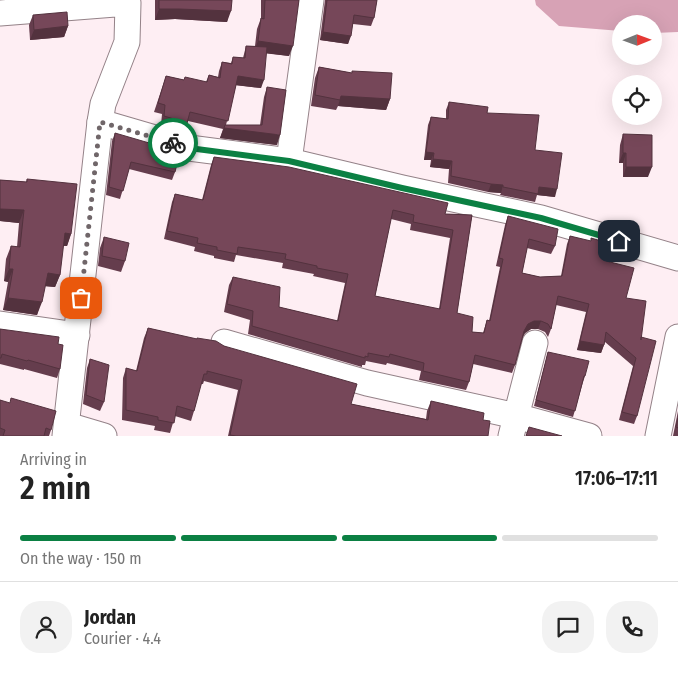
<!DOCTYPE html>
<meta charset="utf-8">
<style>
body{margin:0;font-family:"Fira Sans Condensed",sans-serif;background:#f2f2f2;color:#222;height:100vh;display:flex;flex-direction:column;font-size:19px;white-space:nowrap}
*{box-sizing:border-box;margin:0}
p{font-size:16px;color:#767676}
.icon{flex:none;width:28px;height:28px;fill:none;stroke:currentColor;stroke-width:2;stroke-linecap:round;stroke-linejoin:round}
.map{position:relative;height:436px;overflow:hidden}
.sheet{display:flex;flex-direction:column;background:#fff;flex:1}
.sheet>*{flex:none}
.needle{width:32px;rotate:89deg}
.controls{position:absolute;left:612px;top:15px;display:grid;gap:10px}
.controls a{display:grid;place-items:center;width:50px;height:50px;border-radius:50%;background:#fff;box-shadow:0 5px 20px #0002;font-size:25px}
.pin{position:absolute;display:grid;place-items:center;width:42px;height:42px;color:#fff;margin:-21px;border-radius:10px;box-shadow:0 2px 8px #0006}
.courier{position:absolute;display:grid;place-items:center;width:50px;height:50px;margin:-25px;border:4px solid #0b8043;border-radius:50%;background:#fff;color:#222;box-shadow:0 1px 6px #0007}
.head em{font-style:normal;font-weight:600}
.head div{display:flex;flex-direction:column-reverse}
.head{display:flex;align-items:center;justify-content:space-between;height:85px;padding:0 20px}
h1{font-size:32px;font-weight:600;line-height:38px}
.bar{display:grid;grid-template-columns:repeat(4,1fr);gap:8px 5px;align-content:center;height:60px;padding:0 20px}
.bar i{height:6px;border-radius:4px;background:#e0e0e0}
.bar .current{background:#0b8043}
.bar p{grid-column:span 4}
.line{display:flex;align-items:center;gap:12px;padding:0 20px;border-top:1px solid #e0e0e0}
.line div{flex:1}
.round{display:grid;place-items:center;flex:none;width:52px;height:52px;border-radius:20px;background:#f2f2f2}
.map>svg:first-child{display:block}
.water{fill:#d7a2b5}
.lines{fill:none;stroke-linecap:round;stroke-linejoin:round}
.minor-casing{stroke:#948288;stroke-width:27}
.minor{stroke:#fff;stroke-width:25}
.wall{fill:#653d4d;fill-rule:evenodd}
.shaded-wall{fill:#53323e}
.building{fill:#764759;stroke:#53323e;fill-rule:evenodd}
.done{stroke:#706669;stroke-width:5;stroke-dasharray:0 9}
.route{stroke:#0b8043;stroke-width:6}
</style>
<div class="map">
<svg width="678" height="436" viewBox="0 0 678 436">
<rect width="100%" height="100%" fill="#feeef3"/>
<polygon class="water" points="535,0 678,0 678,32 654,33 654,24 621,24 621,31 559,26 536,5"/>
<g class="lines">
<defs>
<g id="minor">
<polyline points="0,13 128,3 127,42 103,104 100,122 65,436"/>
<polyline points="100,122 189,148 289,161 402,188 541,218 678,258"/>
<polyline points="289,161 311,0"/>
<polyline points="0,324 77,335"/>
<polyline points="224,342 367,383 516,416 589,436"/>
<polyline points="67,425 104,436"/>
<polyline points="511,436 535,343"/>
<polyline points="658,436 678,337"/>
</g>
</defs>
<use href="#minor" class="minor-casing"/>
<use href="#minor" class="minor"/>
</g>
<g class="wall">
<polygon points="155,0 232,0 227,22 175,19 155,20"/>
<polygon points="261,0 299,0 289,56 266,53 261,88 236,85 226,125 260,125 264,97 267,87 277,145 220,138 223,129 188,121 184,132 161,125 162,114 154,112 166,76 184,80 206,82 209,75 218,77 219,71 222,62 231,63 233,57 243,58 246,46 255,46 257,29 261,18"/>
<polygon points="325,0 377,0 374,18 371,26 353,24 348,44 320,40"/>
<polygon points="33,15 68,26 64,37 30,40 29,25"/>
<polygon points="319,67 352,73 352,71 390,99 386,110 338,106 336,110 311,106 315,78"/>
<polygon points="449,102 487,113 535,150 555,197 537,195 535,202 500,195 501,193 488,192 448,183 449,169 430,167 431,160 424,160 428,125 431,117 446,119 446,110"/>
<polygon points="115,133 175,172 172,180 129,169 120,199 106,195 112,141"/>
<polygon points="623,134 648,177 623,177 623,163 619,163 620,145"/>
<path d="M214,157L445,214L472,215L457,313L472,332L483,333L487,320L489,321L500,267L496,266L505,225L508,216L555,246L551,254L527,248L522,273L540,277L561,276L567,244L570,236L607,247L606,261L626,298L641,339L637,416L634,424L619,420L633,366L605,342L601,353L577,350L586,312L556,305L551,329L548,337L545,332L538,329H531L525,333L523,337L515,365L512,373L473,364L469,382L466,390L419,380L421,371L387,363L386,365L366,361L365,365H362V367L248,334L250,320L224,312L229,285L233,277L279,307L337,321L345,283L313,276L314,274L282,268L283,263L236,255L234,262L214,258V256L194,251L195,247L164,239L172,202L175,194L202,200L211,165ZM391,219L411,224L410,230L450,238L439,309L375,296Z"/>
<polygon points="27,179 71,234 67,246 63,246 60,275 55,287 45,286 37,315 3,310 8,282 4,281 6,259 11,246 17,247 19,223 0,221 0,180 26,182"/>
<polygon points="104,237 125,261 121,272 98,266 100,248"/>
<polygon points="148,328 224,346 351,404 426,419 427,411 431,401 483,420 488,436 228,436 238,390 204,381 203,384 201,384 194,411 191,421 175,416 170,433 154,430 155,426 122,420 123,378 126,368 136,371 144,338"/>
<polygon points="0,329 58,344 60,369 57,378 24,369 24,370 0,364"/>
<polygon points="548,352 585,376 583,382 573,417 534,406"/>
<polygon points="90,359 104,402 100,411 83,404 87,368"/>
<polygon points="0,400 51,430 49,436 0,436"/>
<polygon points="678,411 678,436 673,436"/>
</g>
<g class="shaded-wall">
<polygon points="159,9 179,9 231,11 227,22 175,19 155,20"/>
<polygon points="68,26 64,37 30,40 34,30"/>
<polygon points="323,32 351,36 348,44 320,40"/>
<polygon points="258,41 293,46 289,56 254,52"/>
<polygon points="238,76 264,80 261,88 234,85"/>
<polygon points="341,96 390,99 386,110 338,106"/>
<polygon points="224,128 280,135 277,145 220,138"/>
<polygon points="426,152 434,153 431,160 424,160"/>
<polygon points="623,153 626,153 623,163 619,163"/>
<polygon points="433,159 452,161 449,169 430,167"/>
<polygon points="626,167 652,167 648,177 623,177"/>
<polygon points="491,184 503,185 501,193 488,192"/>
<polygon points="539,187 557,189 555,197 537,195"/>
<polygon points="0,209 24,210 19,223 0,221"/>
<polygon points="65,233 71,234 67,246 60,245"/>
<polygon points="9,269 13,269 8,282 4,281"/>
<polygon points="48,273 60,275 55,287 43,286"/>
<polygon points="8,298 42,302 37,315 3,310"/>
<polygon points="534,321 541,321 538,329 531,329 525,333 521,339 524,331 528,324"/>
<polygon points="580,341 604,345 601,353 577,350"/>
</g>
<g class="building">
<polygon points="159,0 232,0 231,11 179,9 159,9"/>
<polygon points="265,0 299,0 293,46 258,41 261,18 264,19"/>
<polygon points="327,0 377,0 374,18 354,15 351,36 323,32"/>
<polygon points="67,12 68,26 34,30 33,15"/>
<polygon points="246,46 267,47 264,80 238,76 228,121 190,112 187,123 164,116 165,105 158,103 166,76 184,80 185,77 207,82 209,75 220,78 222,62 232,64 233,57 245,58"/>
<polygon points="319,67 352,73 352,71 392,73 390,99 341,96 340,100 315,95"/>
<polygon points="267,87 286,90 280,135 224,128 225,125 262,125"/>
<polygon points="449,102 488,107 487,113 539,115 535,150 562,153 557,189 539,187 538,194 503,187 503,185 491,184 451,176 452,161 433,159 434,153 426,152 431,117 448,119"/>
<polygon points="115,133 180,152 175,172 131,162 123,191 109,187"/>
<polygon points="623,134 652,135 652,167 626,167 626,153 623,153"/>
<path d="M214,157L289,167L448,203L445,214L472,215L457,313L473,317L472,332L484,333L487,320L490,321L503,259L499,258L508,216L558,229L555,246L529,239L522,273L540,277L562,276L570,236L591,241V238L608,243L607,247L609,248L606,261L634,268L626,298L646,301L641,340V337L656,341L637,416L622,412L636,358L606,332L604,345L580,341L589,304L558,296L551,329L548,324L541,321H534L528,324L524,331L515,365L475,355L469,382L423,371L424,363L390,354L389,357L368,353V357L365,356V358L252,326L253,311L227,304L233,277L280,287L279,307L338,321L348,274L317,268V266L285,259L286,254L238,247L237,254L217,250V247L197,243L198,238L167,231L175,194L203,200ZM393,210L414,215L413,222L453,230L440,309L375,296Z"/>
<polygon points="27,179 77,184 71,234 65,233 60,275 48,273 42,302 8,298 13,269 9,269 11,246 20,247 24,210 0,209 0,180 27,182"/>
<polygon points="104,237 129,243 125,261 102,256"/>
<polygon points="148,328 197,339 197,338 216,341 224,346 357,384 351,404 428,420 431,401 484,413 483,420 490,421 488,436 236,436 230,435 242,380 207,371 207,374 204,374 194,411 177,406 174,423 158,420 158,417 126,410 126,368 137,371"/>
<polygon points="0,329 59,337 58,344 63,345 60,369 28,360 27,361 2,354 1,358 0,358"/>
<polygon points="548,352 589,361 585,376 584,376 575,411 536,400"/>
<polygon points="90,359 109,365 104,402 86,395"/>
<polygon points="11,398 56,411 51,430 46,428 44,436 3,436 5,430 0,428 0,400 10,403"/>
<polygon points="678,418 678,428 676,427"/>
<polygon points="529,427 562,436 526,436"/>
</g>
<g class="lines">
<polyline class="done" points="81,298 100,122 173,143"/>
<polyline class="route" points="173,143 189,148 289,161 402,188 541,218 619,241"/>
</g>
</svg>
<div class="controls">
<a><svg class="needle" viewBox="-14 -14 28 28"><path d="M0-13l5 13h-10z" fill="#e53935"/><path d="M0 13l5-13h-10z" fill="#767676"/></svg></a>
<a><svg class="icon" aria-label="locate" viewBox="0 0 24 24"><circle cx="12" cy="12" r="6"/><path d="M12 2v4M12 18v4M2 12h4M18 12h4"/></svg></a>
</div>
<div class="pin" style="left:81px;top:298px;background:#ea580c"><svg class="icon" aria-label="bag" viewBox="0 0 24 24"><path d="M5 8h14l-1 12H6zM9 8a3 3 0 0 1 6 0"/></svg></div>
<div class="pin" style="left:619px;top:241px;background:#1f2937"><svg class="icon" aria-label="home" viewBox="0 0 24 24"><path d="M3 11l9-7 9 7M6 9v11h12V9"/></svg></div>
<div class="courier" style="left:173px;top:143px"><svg class="icon" aria-label="bike" viewBox="0 0 24 24"><circle cx="6" cy="16" r="4"/><circle cx="18" cy="16" r="4"/><path d="M6 16l4-8h5l3 8M10 8l3 8H6M13 5h3"/></svg></div>
</div>
<section class="sheet">
<div class="head"><div><h1>2 min</h1><p>Arriving in</p></div><em>17:06–17:11</em></div>
<div class="bar"><i class="current"></i><i class="current"></i><i class="current"></i><i></i><p>On the way · 150 m</p></div>
<div class="line" style="height:90px"><a class="round"><svg class="icon" aria-label="person" viewBox="0 0 24 24"><circle cx="12" cy="8" r="4"/><path d="M4 21q1-7 8-7t8 7"/></svg></a><div><b>Jordan</b><p>Courier · 4.4</p></div><a class="round"><svg class="icon" aria-label="chat" viewBox="0 0 24 24"><path d="M4 5h16v11H9l-5 4z"/></svg></a><a class="round"><svg class="icon" aria-label="phone" viewBox="0 0 24 24"><path d="M5 4h4l2 5-3 2q2 4 5 5l2-3 5 2v4C11 20 4 13 5 4z"/></svg></a></div>
</section>
